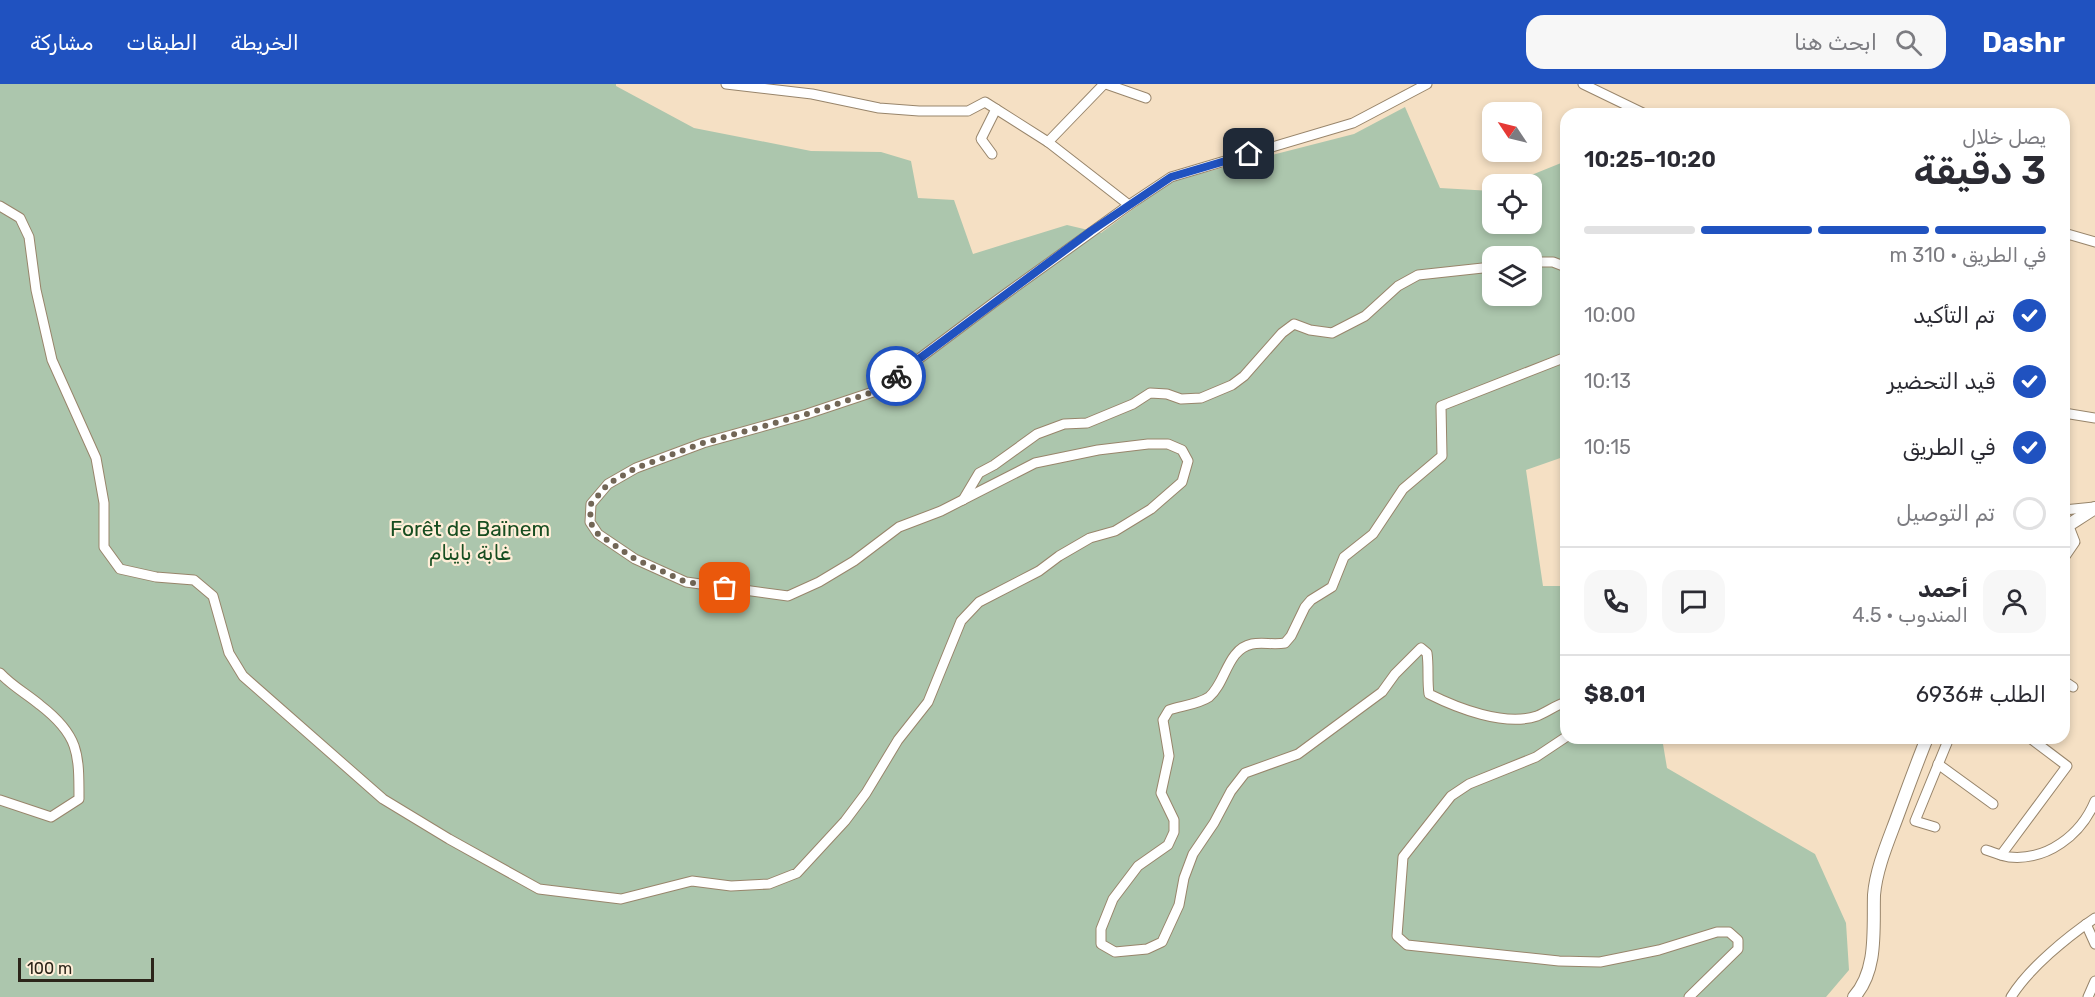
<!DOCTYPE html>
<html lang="ar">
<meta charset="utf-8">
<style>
body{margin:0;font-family:Rubik,Vazirmatn,sans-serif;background:#f7f7f7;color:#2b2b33;direction:rtl;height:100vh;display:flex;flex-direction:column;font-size:22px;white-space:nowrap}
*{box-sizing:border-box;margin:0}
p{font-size:20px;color:#7c7c81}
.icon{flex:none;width:33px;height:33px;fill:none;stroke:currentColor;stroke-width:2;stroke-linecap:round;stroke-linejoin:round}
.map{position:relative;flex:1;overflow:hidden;direction:ltr}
.panel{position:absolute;left:1560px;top:24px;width:510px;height:636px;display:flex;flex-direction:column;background:#fff;border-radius:18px;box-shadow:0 3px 9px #0003;direction:rtl}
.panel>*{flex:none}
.needle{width:39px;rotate:305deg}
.tools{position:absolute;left:1482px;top:18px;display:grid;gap:12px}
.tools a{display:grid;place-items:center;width:60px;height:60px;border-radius:12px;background:#fff;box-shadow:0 3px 9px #0003;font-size:30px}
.scale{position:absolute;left:18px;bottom:15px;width:136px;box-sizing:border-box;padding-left:6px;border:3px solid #2c251a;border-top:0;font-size:16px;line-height:21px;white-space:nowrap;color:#2c251a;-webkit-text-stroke:4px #ffeed8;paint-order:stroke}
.pin{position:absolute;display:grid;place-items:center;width:51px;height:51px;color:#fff;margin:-26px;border-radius:12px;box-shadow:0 3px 9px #0006}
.courier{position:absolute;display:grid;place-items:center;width:60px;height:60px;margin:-30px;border:4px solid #2052c0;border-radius:50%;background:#fff;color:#222;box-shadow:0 2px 8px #0007}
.overview em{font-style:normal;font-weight:600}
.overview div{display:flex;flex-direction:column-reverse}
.overview{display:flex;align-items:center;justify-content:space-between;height:102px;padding:0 24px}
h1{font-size:39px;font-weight:600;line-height:45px}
.bar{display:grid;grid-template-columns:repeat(4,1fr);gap:9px 6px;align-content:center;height:72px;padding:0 24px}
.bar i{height:8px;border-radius:4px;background:#e1e1e2}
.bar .on{background:#2052c0}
.bar p{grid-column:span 4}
.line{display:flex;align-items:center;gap:15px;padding:0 24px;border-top:2px solid #e1e1e2}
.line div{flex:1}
.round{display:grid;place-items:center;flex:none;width:63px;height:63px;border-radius:18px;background:#f7f7f7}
ol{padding:0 24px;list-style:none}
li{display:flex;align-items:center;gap:18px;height:66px}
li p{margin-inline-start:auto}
li .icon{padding:6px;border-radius:50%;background:#2052c0;color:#fff;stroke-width:4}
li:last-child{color:#7c7c81}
li i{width:33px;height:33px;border:3px solid #e1e1e2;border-radius:50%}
header{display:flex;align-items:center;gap:36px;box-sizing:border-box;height:84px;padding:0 30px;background:#2052c0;color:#fff}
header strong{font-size:28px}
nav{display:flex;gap:33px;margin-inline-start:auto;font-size:21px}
.search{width:420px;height:54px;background:#f7f7f7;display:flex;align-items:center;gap:15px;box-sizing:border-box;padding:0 21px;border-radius:18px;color:#7c7c81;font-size:22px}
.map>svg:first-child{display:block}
.green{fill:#acc6ad;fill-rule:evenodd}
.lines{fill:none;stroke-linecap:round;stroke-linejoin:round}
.minor-casing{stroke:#98856b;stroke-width:11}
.major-casing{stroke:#98856b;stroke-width:14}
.minor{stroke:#fff;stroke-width:9}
.major{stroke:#fff;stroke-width:12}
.done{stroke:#726656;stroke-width:6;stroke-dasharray:0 10.8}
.route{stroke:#2052c0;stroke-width:8}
.labels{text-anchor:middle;stroke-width:4.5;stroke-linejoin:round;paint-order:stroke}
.park-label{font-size:21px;fill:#174d20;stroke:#ffeed8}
</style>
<header>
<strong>Dashr</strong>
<div class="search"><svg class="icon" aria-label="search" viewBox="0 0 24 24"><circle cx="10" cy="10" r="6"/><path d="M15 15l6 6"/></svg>ابحث هنا</div>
<nav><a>الخريطة</a><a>الطبقات</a><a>مشاركة</a></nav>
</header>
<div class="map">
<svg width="2095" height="913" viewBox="0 0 2095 913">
<rect width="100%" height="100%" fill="#f5e0c4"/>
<path class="green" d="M0,0H616V2L694,44L811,67L881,68L911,77L918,114L954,116L973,170L1067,141L1101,149L1171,97L1354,50L1405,23L1440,104L1492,107V140H1532V100H1509L1566,77V372L1526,386L1543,502H1566V654H1662L1667,684L1815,770L1846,839L1849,886L1826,913H0ZM1492,172H1532V212H1492Z"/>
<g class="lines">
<defs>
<g id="minor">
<polyline points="726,0 812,10 879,24 919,27 968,27 985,18 1048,58 1129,121 1171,93 1353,39 1427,0"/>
<polyline points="1106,0 1146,14"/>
<polyline points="1583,0 1645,30"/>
<polyline points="1048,58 1104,0"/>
<polyline points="992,70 981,55 996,25"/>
<polyline points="0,122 20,134 29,153 36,206 52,276 96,374 104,419 104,463 120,485 156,493 194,496 213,512 229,569 243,592 383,715 449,755 539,805 621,815 692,797 731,802 769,800 797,789 845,737 866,709 898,656 928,618 961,537 979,518 1039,487 1059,472 1090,454 1115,447 1151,425 1182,398 1188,377 1182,366 1168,360 1148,360 1098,366 1035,379 941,427 899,443 854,477 819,498 788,512 686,498 635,475 598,450 590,438 591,420 608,400 636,384 703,359 807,330 876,307 996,217 1129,121"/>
<polyline points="2064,149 2095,158"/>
<polyline points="1532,178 1553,178 1566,183"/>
<path d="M1566,273L1441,322L1442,372L1403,405L1373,450L1344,473L1332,503L1311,516L1305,523L1291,552L1285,559C1274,561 1262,558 1252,560C1227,565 1226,599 1209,613C1199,620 1181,622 1169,626L1163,636L1169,672L1161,709L1174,736V748L1168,761L1138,782L1113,815L1101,845V860L1115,868L1147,865L1162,858L1179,821L1184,794L1193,770L1214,739L1231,707L1245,689L1298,670L1382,608L1395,590L1421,564L1427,569C1429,583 1427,596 1429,610C1457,624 1505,643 1537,632C1547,628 1556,621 1566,618"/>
<polyline points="2064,329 2095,334"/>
<polyline points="963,416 979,389 994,381 1037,350 1064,340 1087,339 1133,320 1150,309 1167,310 1181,315 1201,314 1232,301 1244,292 1282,249 1294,240 1310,246 1332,249 1365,232 1398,202 1418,191 1492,183"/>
<polyline points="2064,426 2094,423"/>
<polyline points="2064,474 2075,458 2068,440"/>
<path d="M0,589C12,602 27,610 40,621C79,651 79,669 79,715L51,733L0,716"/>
<polyline points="2064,597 2073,603"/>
<polyline points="1566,653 1536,673 1469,700 1451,712 1403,773 1397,852 1407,861 1559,877 1600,878 1659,866 1717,848 1729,848 1738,856 1738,865 1689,913"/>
<polyline points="1938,680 1993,720"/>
<polyline points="1935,743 1915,737 1949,654"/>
<path d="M1986,766C1993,768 2001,772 2009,773C2047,777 2081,751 2095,717"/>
<polyline points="2001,771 2067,682 2030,654"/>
<polyline points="2086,840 2095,860"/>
<path d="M2011,913C2029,884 2067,853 2095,834"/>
<polyline points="2088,913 2095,897"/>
</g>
<g id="major">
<polyline points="2064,444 2095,424"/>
<path d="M1854,913C1878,886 1873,845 1874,811C1876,786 1887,760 1896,736C1906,709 1916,681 1927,654"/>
</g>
</defs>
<use href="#minor" class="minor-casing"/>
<use href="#major" class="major-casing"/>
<use href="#minor" class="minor"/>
<use href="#major" class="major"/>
</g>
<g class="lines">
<polyline class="done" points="725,504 686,498 635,475 598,450 590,438 591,420 608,400 636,384 703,359 807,330 876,307 896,292"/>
<polyline class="route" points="896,292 1091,147 1171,93 1249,70"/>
</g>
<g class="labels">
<g class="park-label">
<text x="470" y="452">Forêt de Baïnem<tspan x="470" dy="24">غابة باينام</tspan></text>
</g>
</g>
</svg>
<div class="tools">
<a><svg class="needle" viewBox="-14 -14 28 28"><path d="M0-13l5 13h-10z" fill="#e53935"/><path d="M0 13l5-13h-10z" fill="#7c7c81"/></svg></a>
<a><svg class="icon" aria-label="locate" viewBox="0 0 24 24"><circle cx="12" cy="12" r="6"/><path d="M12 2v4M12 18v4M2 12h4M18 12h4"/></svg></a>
<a><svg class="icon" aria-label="layers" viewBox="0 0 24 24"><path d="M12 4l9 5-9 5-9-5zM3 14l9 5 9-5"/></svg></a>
</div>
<div class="scale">100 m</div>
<div class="pin" style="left:725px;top:504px;background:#ea580c"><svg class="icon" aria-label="bag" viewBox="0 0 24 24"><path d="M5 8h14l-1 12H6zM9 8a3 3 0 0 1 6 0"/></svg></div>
<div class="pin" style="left:1249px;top:70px;background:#1f2937"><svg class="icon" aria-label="home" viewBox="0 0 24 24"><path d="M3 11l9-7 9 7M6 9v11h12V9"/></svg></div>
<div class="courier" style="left:896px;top:292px"><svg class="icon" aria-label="bike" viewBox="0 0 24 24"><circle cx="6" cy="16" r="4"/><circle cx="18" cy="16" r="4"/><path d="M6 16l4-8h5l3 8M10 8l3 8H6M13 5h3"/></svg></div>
<section class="panel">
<div class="overview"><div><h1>3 دقيقة</h1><p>يصل خلال</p></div><em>10:20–10:25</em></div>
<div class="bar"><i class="on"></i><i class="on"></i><i class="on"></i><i></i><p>في الطريق · 310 m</p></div>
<ol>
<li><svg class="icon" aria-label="check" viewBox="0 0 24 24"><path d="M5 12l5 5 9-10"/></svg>تم التأكيد<p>10:00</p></li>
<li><svg class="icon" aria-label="check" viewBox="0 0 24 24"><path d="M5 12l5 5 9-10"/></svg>قيد التحضير<p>10:13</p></li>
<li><svg class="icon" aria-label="check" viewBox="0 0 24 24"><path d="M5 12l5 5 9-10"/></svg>في الطريق<p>10:15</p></li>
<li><i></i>تم التوصيل</li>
</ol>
<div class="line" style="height:108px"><a class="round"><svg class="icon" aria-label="person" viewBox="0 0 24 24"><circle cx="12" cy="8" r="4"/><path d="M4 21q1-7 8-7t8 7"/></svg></a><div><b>أحمد</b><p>المندوب · 4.5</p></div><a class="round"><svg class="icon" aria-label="chat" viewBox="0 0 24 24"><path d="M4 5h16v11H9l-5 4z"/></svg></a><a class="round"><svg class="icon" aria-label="phone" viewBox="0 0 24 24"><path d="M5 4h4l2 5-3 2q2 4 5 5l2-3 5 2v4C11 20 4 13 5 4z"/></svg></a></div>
<div class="line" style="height:78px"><div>الطلب #6936</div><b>$8.01</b></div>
</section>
</div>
